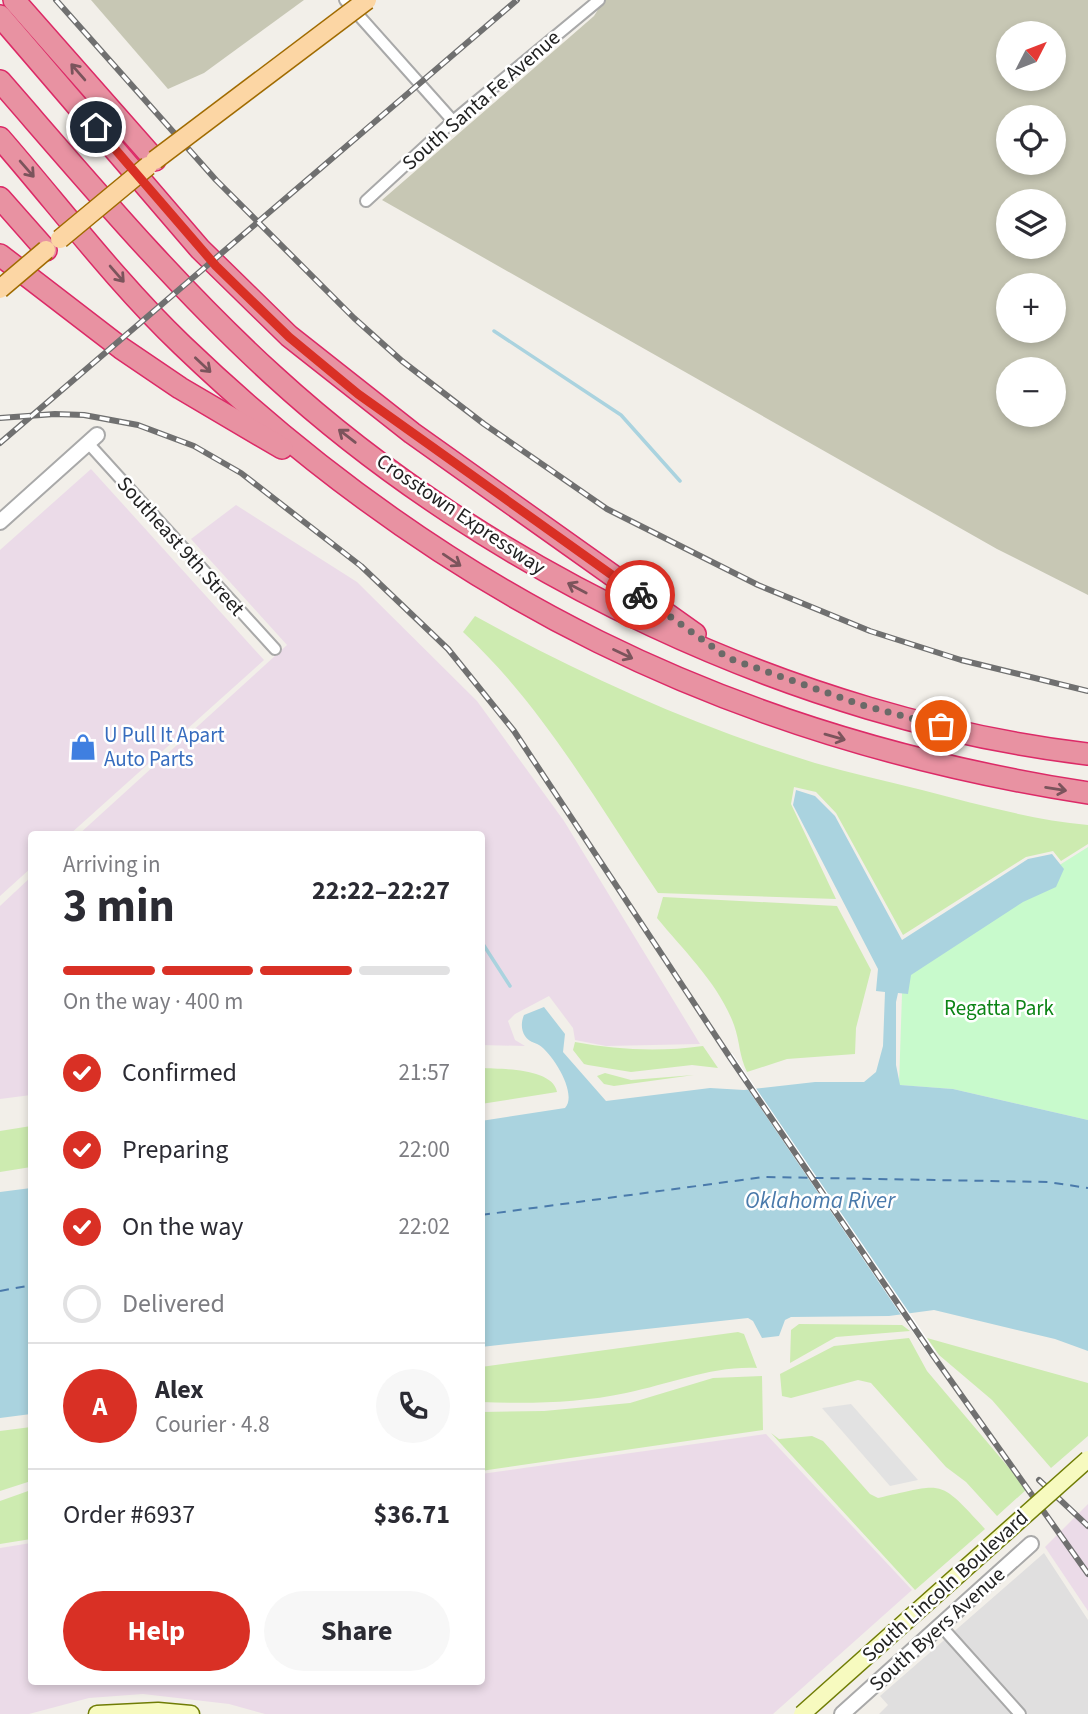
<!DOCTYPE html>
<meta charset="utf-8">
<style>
body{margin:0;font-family:"Source Sans 3",sans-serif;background:#f7f7f7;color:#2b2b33;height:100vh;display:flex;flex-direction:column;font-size:26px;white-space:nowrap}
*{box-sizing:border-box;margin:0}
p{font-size:23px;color:#7c7c81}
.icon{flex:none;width:38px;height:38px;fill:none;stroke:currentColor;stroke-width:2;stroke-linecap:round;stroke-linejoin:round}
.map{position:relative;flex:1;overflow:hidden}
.side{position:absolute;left:28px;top:831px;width:457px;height:854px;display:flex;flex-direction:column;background:#fff;border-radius:7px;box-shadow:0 4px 10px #0003}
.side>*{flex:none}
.needle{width:46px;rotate:48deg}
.controls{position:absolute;left:996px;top:21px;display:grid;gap:14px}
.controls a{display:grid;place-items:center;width:70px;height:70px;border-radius:50%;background:#fff;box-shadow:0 4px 10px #0003;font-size:35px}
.pin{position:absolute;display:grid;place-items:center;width:60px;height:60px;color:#fff;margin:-30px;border:4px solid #fff;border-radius:50%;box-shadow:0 2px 7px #0007}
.courier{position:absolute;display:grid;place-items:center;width:70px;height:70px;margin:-35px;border:5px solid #d93025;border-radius:50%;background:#fff;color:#222;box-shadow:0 2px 9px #0007}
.head em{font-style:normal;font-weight:700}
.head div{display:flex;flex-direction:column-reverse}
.head{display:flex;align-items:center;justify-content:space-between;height:119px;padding:0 35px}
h1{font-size:46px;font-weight:700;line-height:52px}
.bar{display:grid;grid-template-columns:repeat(4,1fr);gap:10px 7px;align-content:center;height:84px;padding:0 35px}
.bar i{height:9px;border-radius:5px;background:#e1e1e2}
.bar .active{background:#d93025}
.bar p{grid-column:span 4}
.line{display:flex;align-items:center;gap:18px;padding:0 35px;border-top:2px solid #e1e1e2}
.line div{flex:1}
.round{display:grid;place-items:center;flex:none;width:74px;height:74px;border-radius:37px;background:#f7f7f7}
ol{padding:0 35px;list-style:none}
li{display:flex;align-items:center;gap:21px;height:77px}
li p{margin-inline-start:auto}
li .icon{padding:7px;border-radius:50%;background:#d93025;color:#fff;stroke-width:4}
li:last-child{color:#7c7c81}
li i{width:38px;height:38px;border:4px solid #e1e1e2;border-radius:50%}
.primary-button{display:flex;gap:14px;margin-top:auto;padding:14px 35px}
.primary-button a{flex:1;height:80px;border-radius:42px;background:#d93025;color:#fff;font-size:28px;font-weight:700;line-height:80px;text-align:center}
.primary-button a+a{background:#f7f7f7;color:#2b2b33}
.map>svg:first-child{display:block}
.residential{fill:#e0dfdf}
.industrial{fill:#ebdbe8}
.construction{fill:#c7c7b4;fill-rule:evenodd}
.grass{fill:#cdebb0}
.park{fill:#c8facc}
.parking{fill:#e2e2e2}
.water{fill:#aad3df}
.pier{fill:#fff}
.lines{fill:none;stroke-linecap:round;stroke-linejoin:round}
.stream{stroke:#aad3df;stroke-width:3.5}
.ferry{stroke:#4a7aab;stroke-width:2;stroke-dasharray:9 7;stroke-linecap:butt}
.minor-casing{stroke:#a9a9a9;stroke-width:14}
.tertiary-casing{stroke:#a9a9a9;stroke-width:18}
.secondary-casing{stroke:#707d05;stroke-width:19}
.motorway-casing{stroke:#dc2a67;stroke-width:24}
.minor{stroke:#fff;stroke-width:10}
.tertiary{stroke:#fff;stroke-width:14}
.secondary{stroke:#f7fabf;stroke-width:16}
.motorway{stroke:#e892a2;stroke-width:21}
.rail-casing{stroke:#707070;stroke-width:6}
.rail{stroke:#fff;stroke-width:3.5;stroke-dasharray:10;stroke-linecap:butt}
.secondary-bridge-casing{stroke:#707d05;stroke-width:19;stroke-linecap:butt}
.primary-bridge-casing{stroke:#a06b00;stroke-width:21;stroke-linecap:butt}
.secondary-bridge{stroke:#f7fabf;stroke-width:16}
.primary-bridge{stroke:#fcd6a4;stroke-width:18}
.oneway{stroke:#7b545c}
.done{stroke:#6b6a68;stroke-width:7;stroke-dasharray:0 12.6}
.route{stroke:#d93025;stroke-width:9}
.labels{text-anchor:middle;stroke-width:5;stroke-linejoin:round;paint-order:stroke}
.street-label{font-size:21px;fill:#222;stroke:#fff}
.shop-label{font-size:21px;fill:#366cbe;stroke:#fff;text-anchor:start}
.park-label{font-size:21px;fill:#0c8416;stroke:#fff}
.water-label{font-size:23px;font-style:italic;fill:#4a7aab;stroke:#fff}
</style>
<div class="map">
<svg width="1088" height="1714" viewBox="0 0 1088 1714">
<rect width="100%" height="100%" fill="#f2efe9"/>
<polygon class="residential" points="1044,1553 1088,1620 1088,1714 879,1714 888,1705 880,1696"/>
<g class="industrial">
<polygon points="91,469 264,660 69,835 32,835 31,868 0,896 0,550"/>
<polygon points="236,505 357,582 477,701 564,821 700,1044 606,1046 575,1040 573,1028 549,996 515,1014 508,1021 515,1040 525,1046 481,1045 481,835 78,835 287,645 191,539"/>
<polygon points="31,877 31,1095 0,1099 0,906"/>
<polygon points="766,1434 912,1590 773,1714 265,1714 229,1704 143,1694 89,1698 29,1714 0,1714 0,1548 31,1543 32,1682 481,1682 481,1474"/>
<polygon points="1088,1504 1088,1611 1045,1547"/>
</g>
<g class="construction">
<polygon points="91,0 304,0 204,73 168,89"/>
<path d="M604,0H1088V595L997,549L382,200L594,16ZM1008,33H1054V79H1008ZM1008,117H1054V163H1008ZM1008,201H1054V247H1008ZM1008,285H1054V331H1008ZM1008,369H1054V415H1008Z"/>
</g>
<g class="grass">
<path d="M475,616C583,676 697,727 815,763C850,773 887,781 922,790C977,804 1032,820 1088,825V844L1061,861L1053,851L1026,857L903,935L836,813L816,792L794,787L791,804L836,899L658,893C597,803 543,706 463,632Z"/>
<path d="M663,897L837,906L871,970L856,1028L855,1054L787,1059L747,1072C739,1056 740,1042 734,1025C719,984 684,951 657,918Z"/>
<path d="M575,1042C617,1050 660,1052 703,1046L718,1068L692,1065L631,1072L588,1065L584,1064L573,1050Z"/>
<path d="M481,1068C501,1069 553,1068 557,1092L481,1104Z"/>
<polygon points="605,1073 631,1080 694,1075 614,1086 604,1084 597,1076"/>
<polygon points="31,1126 31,1167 0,1172 0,1131"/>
<polygon points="799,1324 902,1325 910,1331 836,1337 790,1363 791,1330"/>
<path d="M738,1332L744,1334L757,1368C711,1366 671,1384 626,1393C579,1403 529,1404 481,1402V1367Z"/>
<polygon points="909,1338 927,1371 1027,1489 997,1516 966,1482 946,1467 871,1383 858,1380 791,1398 782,1396 780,1374 834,1346"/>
<polygon points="927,1338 1088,1383 1088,1436 1051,1468 992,1400 939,1355"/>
<polygon points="762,1376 763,1430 481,1471 481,1412 544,1411 630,1403 713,1378"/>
<polygon points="31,1427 31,1481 0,1491 0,1431"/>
<path d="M771,1433L779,1439L812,1436L823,1441L870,1494L878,1498C945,1483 938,1478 985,1529L915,1590Z"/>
<polygon points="31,1490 31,1539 0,1544 0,1501"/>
</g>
<polygon class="park" points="1088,847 1088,1120 953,1089 899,1085 903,964"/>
<polygon class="parking" points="851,1404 918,1480 890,1486 822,1408"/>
<g class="water">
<path d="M796,790L815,796L835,816L902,940L1028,859L1052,854L1064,869L1056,887L1023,902L911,975L908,994L898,993L896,1002V1065L900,1085L953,1089L1088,1120V1351L1055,1339L934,1310L889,1316L791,1317L785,1320L779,1336L762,1338L753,1321L748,1318L481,1347V1121L565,1108C578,1094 553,1054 539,1045C534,1042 529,1042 525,1036C521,1030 521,1022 524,1015L544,1007L565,1034L563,1052L606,1101L710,1088L744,1090L815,1082H864L876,1072L883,1046L885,992L876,991L878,969L793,805Z"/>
<polygon points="31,1188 31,1414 0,1418 0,1192"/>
</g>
<polygon class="pier" points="732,1053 936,1352 929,1356 726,1057"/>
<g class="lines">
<g class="stream">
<polyline points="494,331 621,415 680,481"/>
<polyline points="481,941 510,986"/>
</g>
<g class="ferry">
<polyline points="481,1215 764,1177 1048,1182 1088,1188"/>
<polyline points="0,1291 32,1285"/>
</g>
<defs>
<g id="minor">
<polyline points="345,0 453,121"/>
<polyline points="366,201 453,121 599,0"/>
<polyline points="88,443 275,649"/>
<polyline points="941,1626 1020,1714"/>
</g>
<g id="tertiary">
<polyline points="0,522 97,435"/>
<polyline points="842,1714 1031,1544"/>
</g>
<polyline id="secondary" points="97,1714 158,1711 191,1714"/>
<g id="motorway">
<polyline points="14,0 155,160"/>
<polyline points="0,16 200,249 289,336 412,433 695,634"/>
<path d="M0,81C88,182 174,285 274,376C488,572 798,720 1088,754"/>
<path d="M0,138C60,207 116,282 182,345C443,595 730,737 1088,793"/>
<polyline points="0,198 46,250"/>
<polyline points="0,255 121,348 180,388 282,448"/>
</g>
</defs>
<use href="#minor" class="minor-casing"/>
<use href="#tertiary" class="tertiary-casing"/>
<use href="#secondary" class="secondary-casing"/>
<use href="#motorway" class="motorway-casing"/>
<use href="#minor" class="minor"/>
<use href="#tertiary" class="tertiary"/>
<use href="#secondary" class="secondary"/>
<use href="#motorway" class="motorway"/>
<defs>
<g id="rail">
<polyline points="56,0 216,180 354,318 402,361 484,424 607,509 758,585 870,631 961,660 1088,691"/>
<polyline points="0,418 55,414 84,415 138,425 194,446 241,473 361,566 448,649 514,731 729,1056 932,1354 1088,1574"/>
<polyline points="0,443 517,0"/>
<polyline points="1039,1480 1088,1526"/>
</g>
</defs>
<use href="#rail" class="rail-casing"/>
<use href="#rail" class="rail"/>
<defs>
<polyline id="secondary-bridge" points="802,1714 1088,1459"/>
<g id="primary-bridge">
<polyline points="155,160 367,0"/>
<polyline points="60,239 148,166"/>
<polyline points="0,289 46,250"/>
</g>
</defs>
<use href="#secondary-bridge" class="secondary-bridge-casing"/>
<use href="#primary-bridge" class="primary-bridge-casing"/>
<use href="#secondary-bridge" class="secondary-bridge"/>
<use href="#primary-bridge" class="primary-bridge"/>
</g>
<defs><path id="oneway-shaft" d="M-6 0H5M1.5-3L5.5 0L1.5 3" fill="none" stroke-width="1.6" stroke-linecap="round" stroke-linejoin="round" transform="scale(1.75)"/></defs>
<g class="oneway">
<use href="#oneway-shaft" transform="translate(78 72) rotate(-131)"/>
<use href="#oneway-shaft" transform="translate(27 169) rotate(49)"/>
<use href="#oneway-shaft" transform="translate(117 274) rotate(49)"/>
<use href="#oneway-shaft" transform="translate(203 365) rotate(43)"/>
<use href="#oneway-shaft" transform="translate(347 436) rotate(-142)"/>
<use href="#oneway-shaft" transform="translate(452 560) rotate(34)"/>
<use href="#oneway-shaft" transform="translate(577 588) rotate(-152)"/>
<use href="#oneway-shaft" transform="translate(623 654) rotate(25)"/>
<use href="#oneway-shaft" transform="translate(835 737) rotate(16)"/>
<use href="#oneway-shaft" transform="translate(1056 789) rotate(9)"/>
</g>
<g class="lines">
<polyline class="done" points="640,595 728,658 862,705 941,726"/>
<polyline class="route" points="96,127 216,266 289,337 358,394 640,595"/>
</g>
<defs>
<symbol id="shop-bare" viewBox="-9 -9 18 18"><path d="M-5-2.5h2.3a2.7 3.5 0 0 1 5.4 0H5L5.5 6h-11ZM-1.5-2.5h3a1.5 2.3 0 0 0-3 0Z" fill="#3f7fe0" stroke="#fff" stroke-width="2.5" paint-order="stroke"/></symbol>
</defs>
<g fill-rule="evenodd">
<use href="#shop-bare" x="64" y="728" width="38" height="38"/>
</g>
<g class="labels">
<g class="street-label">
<text transform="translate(481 100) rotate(-41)" y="7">South Santa Fe Avenue</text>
<text transform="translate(461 514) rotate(34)" y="7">Crosstown Expressway</text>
<text transform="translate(181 546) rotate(48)" y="7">Southeast 9th Street</text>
<text transform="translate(945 1586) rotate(-42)" y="7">South Lincoln Boulevard</text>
<text transform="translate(937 1629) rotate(-42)" y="7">South Byers Avenue</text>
</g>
<g class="shop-label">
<text x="104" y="742">U Pull It Apart<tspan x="104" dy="24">Auto Parts</tspan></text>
</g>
<g class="park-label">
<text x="999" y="1015">Regatta Park</text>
</g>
<g class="water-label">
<text x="820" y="1208">Oklahoma River</text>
</g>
</g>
</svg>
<div class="controls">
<a><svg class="needle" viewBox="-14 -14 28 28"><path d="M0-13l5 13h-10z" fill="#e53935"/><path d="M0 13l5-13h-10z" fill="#7c7c81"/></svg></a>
<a><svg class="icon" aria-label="locate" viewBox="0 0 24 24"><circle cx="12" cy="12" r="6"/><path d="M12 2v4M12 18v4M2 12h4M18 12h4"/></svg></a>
<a><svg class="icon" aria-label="layers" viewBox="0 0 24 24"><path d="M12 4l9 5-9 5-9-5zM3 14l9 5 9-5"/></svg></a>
<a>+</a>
<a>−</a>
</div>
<div class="pin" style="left:941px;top:726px;background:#ea580c"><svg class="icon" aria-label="bag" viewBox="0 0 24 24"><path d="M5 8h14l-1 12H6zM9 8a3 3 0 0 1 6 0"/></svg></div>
<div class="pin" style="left:96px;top:127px;background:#1f2937"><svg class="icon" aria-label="home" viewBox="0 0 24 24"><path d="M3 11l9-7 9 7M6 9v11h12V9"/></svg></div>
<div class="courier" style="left:640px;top:595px"><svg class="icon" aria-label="bike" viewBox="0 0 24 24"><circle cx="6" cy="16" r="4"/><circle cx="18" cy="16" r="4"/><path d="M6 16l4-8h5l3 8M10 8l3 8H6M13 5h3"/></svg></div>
<section class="side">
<div class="head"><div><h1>3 min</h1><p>Arriving in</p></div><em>22:22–22:27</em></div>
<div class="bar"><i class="active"></i><i class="active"></i><i class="active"></i><i></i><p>On the way · 400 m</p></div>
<ol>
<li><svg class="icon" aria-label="check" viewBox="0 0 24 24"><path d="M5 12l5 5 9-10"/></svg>Confirmed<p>21:57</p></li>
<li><svg class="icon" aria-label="check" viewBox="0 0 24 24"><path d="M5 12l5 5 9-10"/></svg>Preparing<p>22:00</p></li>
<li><svg class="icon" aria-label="check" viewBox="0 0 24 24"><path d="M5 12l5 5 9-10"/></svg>On the way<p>22:02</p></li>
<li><i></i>Delivered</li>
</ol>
<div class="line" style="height:126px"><b class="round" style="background:#d93025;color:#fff">A</b><div><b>Alex</b><p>Courier · 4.8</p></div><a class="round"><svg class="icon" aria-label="phone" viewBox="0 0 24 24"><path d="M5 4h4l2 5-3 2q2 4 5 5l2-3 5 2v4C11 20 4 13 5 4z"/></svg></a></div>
<div class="line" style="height:91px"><div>Order #6937</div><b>$36.71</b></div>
<div class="primary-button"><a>Help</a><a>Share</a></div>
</section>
</div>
